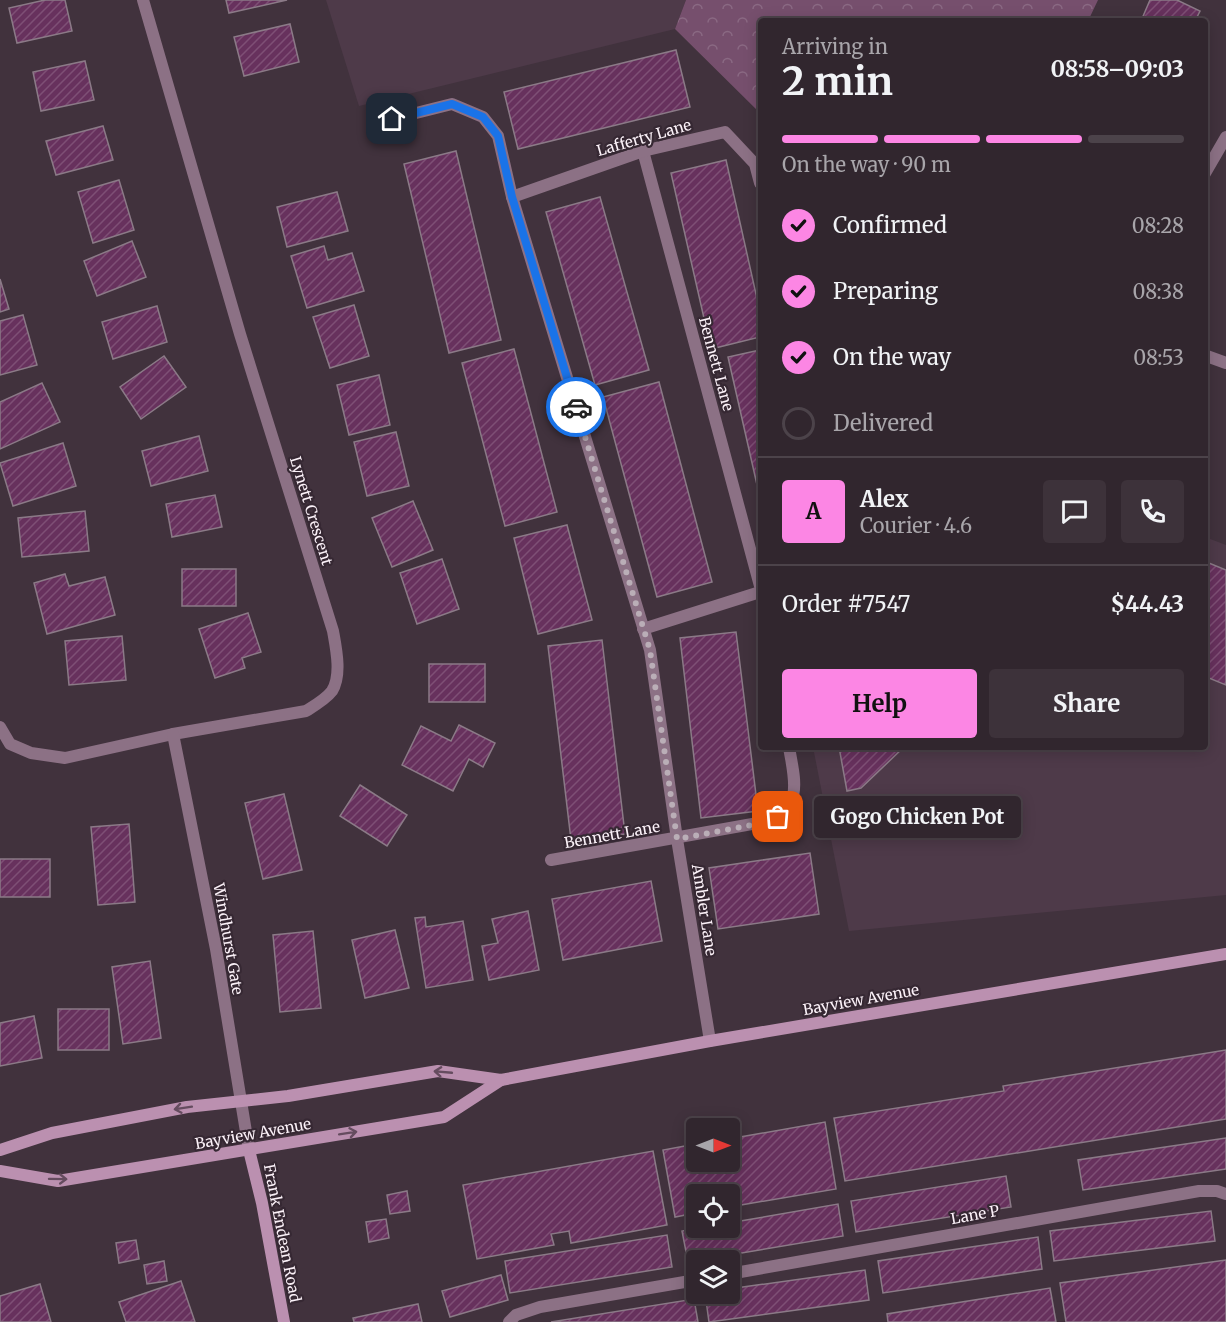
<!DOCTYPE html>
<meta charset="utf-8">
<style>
body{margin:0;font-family:Merriweather,serif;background:#3d323a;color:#f1f3f6;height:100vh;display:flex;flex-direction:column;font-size:22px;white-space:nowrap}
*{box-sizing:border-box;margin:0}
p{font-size:20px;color:#a8a5aa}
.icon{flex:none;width:33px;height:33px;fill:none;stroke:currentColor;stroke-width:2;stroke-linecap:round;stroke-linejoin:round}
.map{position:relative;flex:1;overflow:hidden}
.panel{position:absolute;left:758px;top:18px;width:450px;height:732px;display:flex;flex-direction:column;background:#31262e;border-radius:6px;box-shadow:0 3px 15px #0003,0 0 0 2px #4c434a}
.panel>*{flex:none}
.needle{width:39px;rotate:90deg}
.fabs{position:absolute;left:686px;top:1118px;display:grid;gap:12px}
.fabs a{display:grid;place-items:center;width:54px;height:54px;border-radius:6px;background:#31262e;box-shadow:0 3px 15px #0003,0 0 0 2px #4c434a;font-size:30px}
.pin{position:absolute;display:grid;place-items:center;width:51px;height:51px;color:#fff;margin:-26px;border-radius:12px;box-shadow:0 3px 9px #0006}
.courier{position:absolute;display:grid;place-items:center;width:60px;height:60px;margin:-30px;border:4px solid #1a73e8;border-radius:50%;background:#fff;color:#222;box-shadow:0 2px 8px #0007}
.bubble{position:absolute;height:42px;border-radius:6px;background:#31262e;box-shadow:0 3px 15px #0003,0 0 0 2px #4c434a;font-size:20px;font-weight:700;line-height:42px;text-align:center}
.overview em{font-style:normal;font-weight:700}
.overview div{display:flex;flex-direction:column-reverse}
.overview{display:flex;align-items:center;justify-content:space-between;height:102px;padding:0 24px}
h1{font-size:39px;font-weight:700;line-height:45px}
.bar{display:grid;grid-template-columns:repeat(4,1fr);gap:9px 6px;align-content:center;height:72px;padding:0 24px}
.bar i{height:8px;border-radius:4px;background:#4c434a}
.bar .active{background:#fc86e4}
.bar p{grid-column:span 4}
.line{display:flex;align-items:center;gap:15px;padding:0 24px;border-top:2px solid #4c434a}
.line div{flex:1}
.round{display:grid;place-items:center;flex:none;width:63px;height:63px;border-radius:6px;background:#3d323a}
ol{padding:0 24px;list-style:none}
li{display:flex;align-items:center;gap:18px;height:66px}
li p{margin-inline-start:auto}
li .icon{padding:6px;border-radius:50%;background:#fc86e4;color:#111;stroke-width:4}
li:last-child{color:#a8a5aa}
li i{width:33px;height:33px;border:3px solid #4c434a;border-radius:50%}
.action{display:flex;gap:12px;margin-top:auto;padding:12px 24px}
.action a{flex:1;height:69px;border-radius:6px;background:#fc86e4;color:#111;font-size:24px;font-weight:700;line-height:69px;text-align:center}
.action a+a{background:#3d323a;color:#f1f3f6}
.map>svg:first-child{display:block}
.built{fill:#4e3a49}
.park{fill:url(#park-crowns)}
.building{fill:url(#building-hatch);stroke:#8b7a87;stroke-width:1.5}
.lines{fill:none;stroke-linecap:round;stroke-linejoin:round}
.lane{stroke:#8c7185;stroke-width:12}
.street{stroke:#8c7185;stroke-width:12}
.secondary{stroke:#bb90b0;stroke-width:12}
.oneway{stroke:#654c5f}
.done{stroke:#baaeb7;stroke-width:6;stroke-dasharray:0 10.8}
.route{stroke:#1a73e8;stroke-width:8}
.labels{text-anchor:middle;stroke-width:4.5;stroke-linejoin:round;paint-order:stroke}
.street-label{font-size:15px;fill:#fbf1f8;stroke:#362833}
</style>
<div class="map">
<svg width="1226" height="1322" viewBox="0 0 1226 1322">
<defs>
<pattern id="park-crowns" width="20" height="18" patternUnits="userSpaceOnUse" patternTransform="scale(1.5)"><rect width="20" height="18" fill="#764f6d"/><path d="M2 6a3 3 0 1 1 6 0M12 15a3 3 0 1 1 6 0" fill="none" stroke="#8a6983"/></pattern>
<pattern id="building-hatch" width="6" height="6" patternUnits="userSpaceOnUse" patternTransform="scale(1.5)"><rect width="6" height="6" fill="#67315d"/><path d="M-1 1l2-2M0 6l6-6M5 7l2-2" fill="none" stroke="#7e4f75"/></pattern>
</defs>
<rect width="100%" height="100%" fill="#41323d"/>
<g class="built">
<polygon points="326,0 686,0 675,29 359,106"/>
<polygon points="1205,537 1226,545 1226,895 849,931 813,747 1204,747"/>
</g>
<polygon class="park" points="686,0 1098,0 1088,21 760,21 760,113 675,29"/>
<g class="building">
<polygon points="45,0 65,0 72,31 17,43 9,8"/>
<polygon points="226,0 287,0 229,13"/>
<polygon points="1150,0 1177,0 1200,11 1195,21 1141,21"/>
<polygon points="290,24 299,62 244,76 234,37"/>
<polygon points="676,50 690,107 518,149 504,92"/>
<polygon points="85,61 94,100 41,111 33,72"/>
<polygon points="103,126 113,160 56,175 46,141"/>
<polygon points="456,151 501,340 449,353 404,164"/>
<polygon points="726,160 760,312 760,337 711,349 671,173"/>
<polygon points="119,180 134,230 93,243 78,192"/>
<polygon points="337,192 348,231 287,247 277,207"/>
<polygon points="600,197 649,370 595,385 546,212"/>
<polygon points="132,241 146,277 97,296 84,261"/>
<polygon points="324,246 328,260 352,253 364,291 307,308 291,256"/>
<polygon points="0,279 9,309 0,312"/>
<polygon points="354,305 369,356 330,368 313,317"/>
<polygon points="157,306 167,342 113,359 102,322"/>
<polygon points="23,315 37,365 0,375 0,321"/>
<polygon points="514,349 557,512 505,526 462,363"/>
<polygon points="760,350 760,498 728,357"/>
<polygon points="164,356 186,387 141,419 120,387"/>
<polygon points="379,375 390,425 349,435 337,385"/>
<polygon points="659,382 712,582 657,597 603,397"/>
<polygon points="42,383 60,422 0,449 0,402"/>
<polygon points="396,432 409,486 367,496 354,442"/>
<polygon points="199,436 208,471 151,486 142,451"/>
<polygon points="63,443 76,486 13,506 0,463"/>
<polygon points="215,495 222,527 172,537 166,504"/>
<polygon points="413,501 433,550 392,567 372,518"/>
<polygon points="85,511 89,551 22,557 18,518"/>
<polygon points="567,525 592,620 538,634 514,538"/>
<polygon points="442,559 459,609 417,624 400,573"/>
<polygon points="1204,561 1226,570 1226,685 1204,676"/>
<rect x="182" y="569" width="54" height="37"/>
<polygon points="65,574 69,586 105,577 115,615 47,634 34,583"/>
<polygon points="248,613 261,652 242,658 245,668 215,678 199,629"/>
<polygon points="736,632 758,811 701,818 680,638"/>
<polygon points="122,636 126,680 69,685 65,641"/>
<polygon points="602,640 625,834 571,840 548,646"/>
<rect x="429" y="664" width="56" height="38"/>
<polygon points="459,725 495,743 483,767 469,759 453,791 402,765 421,726 451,741"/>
<polygon points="839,747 904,747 861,788 847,791"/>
<polygon points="360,785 407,815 387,846 340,816"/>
<polygon points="284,794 302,870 263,879 245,803"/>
<polygon points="129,824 135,902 98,905 91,827"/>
<polygon points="810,853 819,914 718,929 709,868"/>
<rect x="0" y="859" width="50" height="38"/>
<polygon points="651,881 662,941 563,960 552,899"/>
<polygon points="528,911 539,970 489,980 482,946 498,943 492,919"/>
<polygon points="425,917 426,927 463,921 473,980 426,988 415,918"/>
<polygon points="395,930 409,988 365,998 352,940"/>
<polygon points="313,931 321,1008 280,1012 273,935"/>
<polygon points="150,961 161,1038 123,1044 112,967"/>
<rect x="58" y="1009" width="51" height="41"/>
<polygon points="34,1016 42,1058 0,1066 0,1023"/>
<polygon points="1226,1050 1226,1119 845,1181 834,1118 1004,1091 1003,1086"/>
<polygon points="825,1122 836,1189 729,1207 729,1194 696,1194 696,1213 675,1217 663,1150 696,1144 696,1161 729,1161 729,1139"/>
<polygon points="1226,1138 1226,1169 1083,1190 1078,1160"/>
<polygon points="653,1151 667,1225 571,1243 569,1231 551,1234 554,1245 477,1259 463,1185"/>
<polygon points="1006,1176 1011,1207 856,1232 851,1201"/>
<polygon points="407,1191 410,1211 390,1214 387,1195"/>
<polygon points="838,1204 843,1236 688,1262 682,1231 705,1227 729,1227 729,1223"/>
<polygon points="1211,1211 1215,1241 1054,1261 1050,1231"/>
<polygon points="386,1219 389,1238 369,1242 366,1222"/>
<polygon points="667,1235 672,1267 510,1293 505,1261"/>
<polygon points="1038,1237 1042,1269 883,1293 878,1261"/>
<polygon points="136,1240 139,1259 119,1263 116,1243"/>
<polygon points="1226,1260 1226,1322 1066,1322 1060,1283"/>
<polygon points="164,1261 167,1281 147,1284 144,1265"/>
<polygon points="865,1270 869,1300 709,1322 705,1293 729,1293 729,1289"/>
<polygon points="501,1275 508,1300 450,1317 442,1291"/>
<polygon points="181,1281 195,1322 126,1322 119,1302"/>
<polygon points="40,1284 51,1322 0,1322 0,1296"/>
<polygon points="1050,1288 1056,1322 888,1322 887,1314"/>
<polygon points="694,1299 698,1322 551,1322"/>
<polygon points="418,1304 422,1322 354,1322 353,1318"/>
</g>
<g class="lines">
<g class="lane">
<polyline points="729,1274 1199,1191 1217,1191 1226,1194"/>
<polyline points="509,1322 516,1315 540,1307 696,1280"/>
</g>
<g class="street">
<polyline points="392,119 452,104 483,117 498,136 512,197 650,650 677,839 710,1041"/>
<polyline points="643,151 760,586"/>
<polyline points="1204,175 1226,137"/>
<polyline points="512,197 643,151 725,132 755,164 760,183"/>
<polyline points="1204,355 1226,363"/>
<polyline points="643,629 760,592"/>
<path d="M0,727L10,744L31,753L65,758L173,734L306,711C314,706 326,699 332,691C342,675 336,648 333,631L240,334L143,0"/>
<polyline points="173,734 216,949 249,1150"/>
<path d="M551,860L769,821C804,805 794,778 789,747"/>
</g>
<g class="secondary">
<polyline points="0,1150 52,1133 187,1107 288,1096 438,1071 501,1080 710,1041 1226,954"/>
<polyline points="249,1150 262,1203 284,1322"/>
<polyline points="0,1171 58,1181 444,1117 501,1080"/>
</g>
</g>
<defs><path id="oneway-shaft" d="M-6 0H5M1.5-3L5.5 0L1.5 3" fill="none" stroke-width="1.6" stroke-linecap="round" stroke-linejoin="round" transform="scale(1.5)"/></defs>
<g class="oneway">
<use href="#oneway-shaft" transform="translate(443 1072) rotate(-175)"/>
<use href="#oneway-shaft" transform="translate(183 1108) rotate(171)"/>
<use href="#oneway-shaft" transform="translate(348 1133) rotate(-9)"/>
<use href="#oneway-shaft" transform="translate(58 1179) rotate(1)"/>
</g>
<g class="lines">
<polyline class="done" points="576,407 650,650 677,839 763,823 778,817"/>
<polyline class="route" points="392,119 452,104 483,117 498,136 512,197 576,407"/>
</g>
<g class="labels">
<g class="street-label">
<text transform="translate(644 138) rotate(-16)" y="5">Lafferty Lane</text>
<text transform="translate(716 364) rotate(75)" y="5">Bennett Lane</text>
<text transform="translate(311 511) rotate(73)" y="5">Lynett Crescent</text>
<text transform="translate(612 835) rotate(-10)" y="5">Bennett Lane</text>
<text transform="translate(704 910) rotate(81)" y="5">Ambler Lane</text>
<text transform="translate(228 939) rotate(80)" y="5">Windhurst Gate</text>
<text transform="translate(861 1000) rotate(-10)" y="5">Bayview Avenue</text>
<text transform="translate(253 1134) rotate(-10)" y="5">Bayview Avenue</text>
<text transform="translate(975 1215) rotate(-10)" y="5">Lane P</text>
<text transform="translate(282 1233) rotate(79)" y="5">Frank Endean Road</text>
</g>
</g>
</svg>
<div class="fabs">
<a><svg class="needle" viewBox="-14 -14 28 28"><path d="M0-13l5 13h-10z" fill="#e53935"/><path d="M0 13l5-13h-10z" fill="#a8a5aa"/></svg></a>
<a><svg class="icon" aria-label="locate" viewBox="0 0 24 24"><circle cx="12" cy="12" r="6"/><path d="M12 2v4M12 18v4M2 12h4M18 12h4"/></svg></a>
<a><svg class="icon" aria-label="layers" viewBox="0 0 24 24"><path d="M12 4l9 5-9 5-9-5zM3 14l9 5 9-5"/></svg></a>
</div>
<div class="pin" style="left:778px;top:817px;background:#ea580c"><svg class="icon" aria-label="bag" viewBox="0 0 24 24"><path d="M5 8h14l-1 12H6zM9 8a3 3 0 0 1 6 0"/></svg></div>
<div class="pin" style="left:392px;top:119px;background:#1f2937"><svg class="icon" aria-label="home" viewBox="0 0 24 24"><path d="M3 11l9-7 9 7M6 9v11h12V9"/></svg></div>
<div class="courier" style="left:576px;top:407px"><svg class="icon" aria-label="car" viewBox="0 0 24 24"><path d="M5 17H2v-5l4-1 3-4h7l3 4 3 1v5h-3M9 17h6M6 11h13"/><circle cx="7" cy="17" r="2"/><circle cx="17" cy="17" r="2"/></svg></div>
<div class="bubble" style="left:814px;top:796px;width:207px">Gogo Chicken Pot</div>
<section class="panel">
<div class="overview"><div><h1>2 min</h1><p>Arriving in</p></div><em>08:58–09:03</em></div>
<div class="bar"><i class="active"></i><i class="active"></i><i class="active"></i><i></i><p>On the way · 90 m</p></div>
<ol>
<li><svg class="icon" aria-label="check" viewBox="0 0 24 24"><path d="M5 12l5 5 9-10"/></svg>Confirmed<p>08:28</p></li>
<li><svg class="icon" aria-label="check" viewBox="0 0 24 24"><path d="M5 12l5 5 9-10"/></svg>Preparing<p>08:38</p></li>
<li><svg class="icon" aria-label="check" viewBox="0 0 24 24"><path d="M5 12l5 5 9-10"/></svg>On the way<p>08:53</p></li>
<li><i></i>Delivered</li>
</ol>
<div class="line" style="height:108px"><b class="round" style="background:#fc86e4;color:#111">A</b><div><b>Alex</b><p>Courier · 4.6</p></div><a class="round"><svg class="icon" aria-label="chat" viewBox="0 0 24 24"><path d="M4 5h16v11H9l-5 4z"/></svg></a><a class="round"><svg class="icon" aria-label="phone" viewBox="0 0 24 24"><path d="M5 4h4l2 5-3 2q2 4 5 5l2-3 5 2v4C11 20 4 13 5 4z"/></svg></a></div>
<div class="line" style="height:78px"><div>Order #7547</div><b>$44.43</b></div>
<div class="action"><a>Help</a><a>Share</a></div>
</section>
</div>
